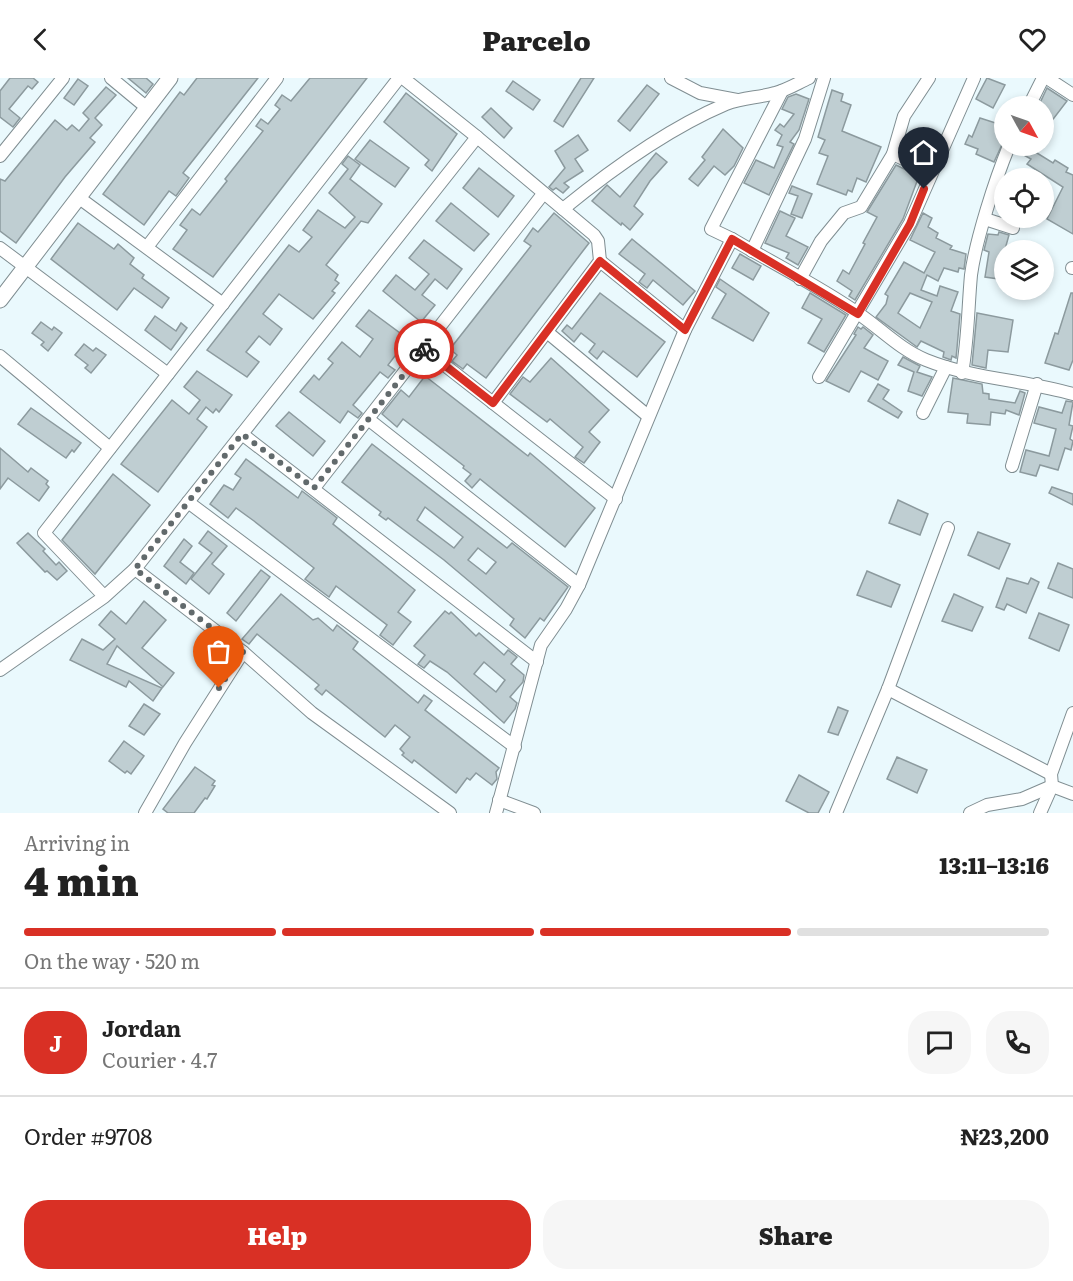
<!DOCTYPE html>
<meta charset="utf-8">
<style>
body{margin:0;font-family:Literata,serif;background:#f6f6f6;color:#222;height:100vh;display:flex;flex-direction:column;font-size:22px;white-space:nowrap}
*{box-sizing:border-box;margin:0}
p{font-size:20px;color:#767676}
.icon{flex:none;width:33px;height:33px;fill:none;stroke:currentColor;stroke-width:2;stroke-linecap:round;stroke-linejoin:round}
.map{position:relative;height:735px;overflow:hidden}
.drawer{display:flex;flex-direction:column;background:#fff;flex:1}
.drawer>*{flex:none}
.needle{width:39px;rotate:130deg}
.fabs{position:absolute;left:994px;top:18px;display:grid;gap:12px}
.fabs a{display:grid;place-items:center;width:60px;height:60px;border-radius:50%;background:#fff;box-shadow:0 3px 9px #0003;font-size:30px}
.pin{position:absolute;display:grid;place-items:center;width:51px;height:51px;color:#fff;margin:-62px -26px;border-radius:50% 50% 50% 0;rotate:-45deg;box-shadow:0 0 6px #0007}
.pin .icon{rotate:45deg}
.courier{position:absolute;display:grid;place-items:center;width:60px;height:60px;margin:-30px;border:4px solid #d93025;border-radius:50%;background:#fff;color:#222;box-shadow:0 2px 8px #0007}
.head em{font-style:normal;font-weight:800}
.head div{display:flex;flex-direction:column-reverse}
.head{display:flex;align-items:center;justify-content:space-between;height:102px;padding:0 24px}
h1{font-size:39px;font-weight:800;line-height:45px}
.bar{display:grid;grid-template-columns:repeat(4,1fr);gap:9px 6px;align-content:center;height:72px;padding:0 24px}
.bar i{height:8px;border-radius:4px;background:#e0e0e0}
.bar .active{background:#d93025}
.bar p{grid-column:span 4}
.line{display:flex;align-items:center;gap:15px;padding:0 24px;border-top:2px solid #e0e0e0}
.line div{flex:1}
.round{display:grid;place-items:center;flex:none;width:63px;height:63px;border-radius:24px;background:#f6f6f6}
.primary-button{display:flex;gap:12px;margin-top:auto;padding:12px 24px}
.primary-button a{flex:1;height:69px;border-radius:24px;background:#d93025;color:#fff;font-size:24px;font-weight:800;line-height:69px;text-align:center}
.primary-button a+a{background:#f6f6f6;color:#222}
header{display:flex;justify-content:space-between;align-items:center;height:78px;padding:0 24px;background:#fff;font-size:27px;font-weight:800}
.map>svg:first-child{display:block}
.building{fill:#bfced2;stroke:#8c9a9e;stroke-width:1.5;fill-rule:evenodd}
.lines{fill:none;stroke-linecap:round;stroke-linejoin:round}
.minor-casing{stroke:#808e92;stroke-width:14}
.tertiary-casing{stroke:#808e92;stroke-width:17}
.minor{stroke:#fff;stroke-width:12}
.tertiary{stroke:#fff;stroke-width:15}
.done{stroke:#626a6c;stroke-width:6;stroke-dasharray:0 10.8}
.route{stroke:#d93025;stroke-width:8}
</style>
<header><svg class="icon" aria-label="back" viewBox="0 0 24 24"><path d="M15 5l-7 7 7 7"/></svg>Parcelo<svg class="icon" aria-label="heart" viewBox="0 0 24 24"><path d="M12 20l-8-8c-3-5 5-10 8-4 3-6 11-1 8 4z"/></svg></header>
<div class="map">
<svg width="1073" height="735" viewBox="0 0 1073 735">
<rect width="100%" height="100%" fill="#eaf9fd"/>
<g class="building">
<polygon points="10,0 33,0 38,4 32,11 28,8 9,31 20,40 13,49 0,39 0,13"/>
<polygon points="128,0 146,0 153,6 146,15"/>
<polygon points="197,0 258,0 183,95 189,100 176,118 169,113 144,147 103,116 180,14 184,17"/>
<polygon points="310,0 367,0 213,199 173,171 187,152 180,147 192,131 200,137 227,103 225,101 263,53 256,48 261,41 268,46 280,31 275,27 282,17 291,23"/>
<polygon points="581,0 594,0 563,49 554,43"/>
<polygon points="987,0 1005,7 993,30 976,21"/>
<polygon points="78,1 88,8 74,27 64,20"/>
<polygon points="513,3 540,22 533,32 506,13"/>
<polygon points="647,7 659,16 630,53 618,43"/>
<polygon points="106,9 116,17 95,40 102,47 90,60 95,64 65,99 16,165 0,153 0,101 5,103 55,42 67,52 72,47 79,53 89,41 83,35"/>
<polygon points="1047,10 1067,23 1044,53 1044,28 1039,27"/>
<polygon points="832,12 843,16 841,23 851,27 842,53 881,69 866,104 857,100 852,114 848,112 846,117 817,106 828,78 819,75 825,62 818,59"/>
<polygon points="406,15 457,56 432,93 425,87 429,82 384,44"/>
<polygon points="796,16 809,21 799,52 790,64 794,66 769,117 744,105 756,82 774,90 783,69 777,67 782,57 775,52 780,46 784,49 794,36 782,31 788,19"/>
<polygon points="491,30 512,50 504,60 482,39"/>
<polygon points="980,40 1005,48 1005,60 994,84 976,76 978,71 965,66 969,57 972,59"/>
<polygon points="723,51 743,70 734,88 725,97 714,88 698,108 689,101 705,82 702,79"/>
<polygon points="578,57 588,72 575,81 583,93 564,105 569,109 563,115 556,110 553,112 549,109 565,90 555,73"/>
<polygon points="370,62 409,90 395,109 355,81"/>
<polygon points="1024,68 1035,68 1032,72 1053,85 1055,82 1068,90 1066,94 1073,97 1073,156 1047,141 1063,109 1027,86 1031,81 1020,75"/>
<polygon points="656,75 667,84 650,103 634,128 643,136 630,152 622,145 621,147 592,123 607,107 620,119"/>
<polygon points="348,78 360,87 350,101 382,126 368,145 361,143 326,187 338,197 335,202 339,205 332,213 335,215 313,241 279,216 263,236 282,251 270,267 259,258 246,274 259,284 247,299 207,272 289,167 299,174 312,159 303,152 318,132 345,150 355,139 329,115 348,91 342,86"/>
<polygon points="896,87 919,98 903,141 855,222 849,218 852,213 837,203 843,192 849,196 865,166 863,165 877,139 867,134"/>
<polygon points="479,90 514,118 498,139 463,110"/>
<polygon points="792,108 812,116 802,140 791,136 798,118 789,115"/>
<polygon points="451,125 489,156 474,173 436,143"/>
<polygon points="780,133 795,140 786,158 808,169 798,187 786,180 789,175 765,165"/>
<polygon points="554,135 589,165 486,300 467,286 463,291 452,283 457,277 450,271 531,168 524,163 533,150 538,154"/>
<path d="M923,135L932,140L928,149L938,155L936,160L952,168L950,171L966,176L964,191L959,190L958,194L944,190L938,203L927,197L921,212L937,218L940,208L958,214L951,233L960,236L957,270L956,280L952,278L951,282L943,279L944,274L921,263L917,269L876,239L886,226L888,218L885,216L904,184L924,195L935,174L910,162ZM910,215L932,224L920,250L898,235Z"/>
<polygon points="78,145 114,171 118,166 134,180 130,186 144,197 142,200 169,220 162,230 134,210 117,232 51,181"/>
<polygon points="999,154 1009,157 1002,182 1005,182 1005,202 985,199 989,174 984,172 988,156 998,157"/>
<polygon points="632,161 695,213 683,227 653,202 647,210 639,204 645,196 619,176"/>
<polygon points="424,162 462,191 447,211 435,201 422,217 435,227 421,244 383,213 396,197 415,212 429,196 409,180"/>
<polygon points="740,176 761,188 753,202 732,190"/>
<polygon points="720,201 769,235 753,263 712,240 726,216 716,209"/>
<polygon points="600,215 665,264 637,299 603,273 597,281 589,274 595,266 581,255 574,264 562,253 567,247 572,251"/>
<polygon points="810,215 846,237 824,274 808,265 822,241 802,230"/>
<polygon points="1071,215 1073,215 1073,282 1069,292 1045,285 1055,255 1058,256"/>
<polygon points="369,232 408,261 388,287 395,292 388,300 380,294 353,327 362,335 358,340 348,333 340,345 300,314 314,297 319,302 333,285 328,281 342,264 360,279 373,261 356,248"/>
<polygon points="977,235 1013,242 1008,274 988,272 986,290 972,287"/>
<polygon points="155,238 176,253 181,245 187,250 171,272 145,252"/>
<polygon points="41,244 52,252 54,249 62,255 48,273 41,267 44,264 32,255"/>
<polygon points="858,249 861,251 863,249 873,257 864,270 888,283 878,302 861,293 849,314 826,303 856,257 854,256"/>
<polygon points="84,266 93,273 96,270 106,277 91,295 85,290 88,287 75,277"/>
<polygon points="903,279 920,288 917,294 932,299 922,318 908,313 914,294 898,287"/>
<polygon points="551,280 609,332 589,354 600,364 584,385 575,379 583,369 550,341 547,344 510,316 523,299 530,304"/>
<polygon points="197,293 232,317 219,334 216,331 213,335 206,329 197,341 207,349 158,414 121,386 172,322 189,336 200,322 184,309"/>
<polygon points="425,298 528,378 530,375 595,430 565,469 480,401 472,410 465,403 471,396 463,390 464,388 403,341 397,349 382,336 401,312 409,319"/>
<polygon points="953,300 982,306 983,315 989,316 989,321 1015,325 1020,313 1025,315 1019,337 1006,332 1005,336 991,334 990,347 967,345 968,336 948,334"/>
<polygon points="878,306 889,312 883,321 902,334 898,340 868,323"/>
<polygon points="1066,323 1073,324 1069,347 1073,348 1070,361 1073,363 1071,372 1065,370 1058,392 1040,387 1036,398 1020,394 1026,372 1049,378 1056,351 1034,345 1039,329 1062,335"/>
<polygon points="31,330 81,365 74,374 72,372 66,380 18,346"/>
<polygon points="289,334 325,363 313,378 276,348"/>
<path d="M372,366L507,470L512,465L568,509L544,543L540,540L525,560L510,547L514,541L444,482L388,440L386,442L379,437L381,434L342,404ZM425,429L463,459L454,470L417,442ZM478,470L496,484L486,496L468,482Z"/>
<polygon points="0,370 28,394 31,390 48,403 46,406 49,409 39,423 8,400 0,411"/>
<polygon points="246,381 298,420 302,413 327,432 337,440 333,446 415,512 398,534 411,544 393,567 380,557 387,547 336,508 329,519 305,501 314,490 254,443 236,430 228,440 210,426 224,407 233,412 241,400 235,396"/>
<polygon points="113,396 150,427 95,496 62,462"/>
<polygon points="1052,409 1073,416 1073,427 1049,415"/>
<polygon points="898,422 928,436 920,457 889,445"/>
<polygon points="208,453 227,468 212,486 224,496 209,516 191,501 212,475 199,465"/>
<polygon points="978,454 1010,466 999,491 968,477"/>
<polygon points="28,455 45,471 43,473 56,487 59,484 67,493 57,502 47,493 45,494 17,465"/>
<polygon points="184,461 192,468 180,484 194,495 186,506 164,488"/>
<polygon points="1058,485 1073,491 1073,520 1048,510"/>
<polygon points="261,492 270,499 236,543 227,535"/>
<polygon points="867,493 900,507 891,529 857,517"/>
<polygon points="1007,500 1028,506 1031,500 1039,504 1026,535 1007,526 1004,532 996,529"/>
<polygon points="281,516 313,542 318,540 333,553 337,547 358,564 353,571 418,625 424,617 432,623 425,632 499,690 496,694 497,701 492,707 476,695 470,702 467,700 456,715 414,682 412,685 402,677 404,675 400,671 410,659 395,647 385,659 326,612 322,617 315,611 319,607 257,556 249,566 242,561"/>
<polygon points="954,516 983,529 972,553 942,543"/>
<polygon points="144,523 166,542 142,570 174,595 163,609 117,568 107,586 162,610 153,623 129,603 126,609 70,582 82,561 103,572 115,561 99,547 111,533 126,546"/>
<path d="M445,533L449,536L451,534L476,558L479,555L504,577L508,572L517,579L511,586L524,597L523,604L510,619L517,625L515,631L504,645L447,594L430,583L424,590L418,586L425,577L414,568ZM484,584L505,602L496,614L474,596Z"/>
<polygon points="1039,535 1069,547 1059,573 1029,560"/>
<polygon points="144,626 160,636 144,657 129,648"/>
<polygon points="838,629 848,633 838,657 828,654"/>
<polygon points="124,663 144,678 131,696 127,693 125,695 109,683"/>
<polygon points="897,679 927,692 917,715 887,701"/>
<polygon points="195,689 215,703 212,707 215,708 207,721 205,720 194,735 168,735 163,731"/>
<polygon points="799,697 829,714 818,735 809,735 786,723"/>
</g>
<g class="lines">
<defs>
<g id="minor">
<polyline points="111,0 146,29"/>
<polyline points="671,0 700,15 737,22"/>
<polyline points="1047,0 1073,17"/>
<polyline points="1029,28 1043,0"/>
<polyline points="477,59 594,157 598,163 600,183 493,325"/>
<polyline points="893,76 931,94"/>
<polyline points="0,78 63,0"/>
<polyline points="78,119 223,226"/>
<path d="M563,131C612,91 667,51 726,26C743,19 759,20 775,15C787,12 798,5 809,0"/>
<polyline points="985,141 1013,150"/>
<path d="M732,161C774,186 819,208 859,236C881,251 901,272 926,282C973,301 1025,302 1073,316"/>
<polyline points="147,169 277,0"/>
<polyline points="0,170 168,296"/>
<polyline points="752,173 805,61 824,0"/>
<polyline points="600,183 685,252"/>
<polyline points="1072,190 1073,190"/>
<polyline points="800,201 821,163 844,135 861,129 893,76 904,38 929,0"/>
<polyline points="547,254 648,338"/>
<polyline points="424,271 616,421"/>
<polyline points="0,278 110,370"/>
<path d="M962,295C968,262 968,230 971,197C976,161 995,102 1009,68"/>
<polyline points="819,299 910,145 974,0"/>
<polyline points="923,335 946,289"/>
<polyline points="368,341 579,507"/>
<polyline points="242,356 537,584"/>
<polyline points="1012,388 1037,306"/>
<polyline points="314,410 543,116"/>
<polyline points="188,424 515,669"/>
<polyline points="135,491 243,574 312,635 450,735"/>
<polyline points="103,517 44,455 399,0"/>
<polyline points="0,592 104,519 135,491 477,59 403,0"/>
<polyline points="888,611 1051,696"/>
<polyline points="499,722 534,735"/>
<polyline points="145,735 185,665 243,574"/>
<polyline points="496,735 541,567 566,531 579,507 685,252 732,161 711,151 782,13"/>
<polyline points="836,735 888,611 948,450"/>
<polyline points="970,735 987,727 1022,721 1052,708 1073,716"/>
<polyline points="1040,735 1052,708 1051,696 1073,635"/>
</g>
<polyline id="tertiary" points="0,222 170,0"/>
</defs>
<use href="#minor" class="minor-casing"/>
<use href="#tertiary" class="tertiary-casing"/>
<use href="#minor" class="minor"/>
<use href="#tertiary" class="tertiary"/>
</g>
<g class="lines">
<polyline class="done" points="219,610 243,574 135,491 242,356 314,410 424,271"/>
<polyline class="route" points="424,271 493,325 600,183 685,252 732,161 858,236 910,146 924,111"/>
</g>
</svg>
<div class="fabs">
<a><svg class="needle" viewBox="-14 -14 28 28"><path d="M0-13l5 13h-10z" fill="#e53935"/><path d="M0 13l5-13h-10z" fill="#767676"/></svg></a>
<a><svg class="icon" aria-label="locate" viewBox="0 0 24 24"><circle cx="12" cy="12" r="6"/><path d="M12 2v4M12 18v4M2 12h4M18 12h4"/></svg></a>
<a><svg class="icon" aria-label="layers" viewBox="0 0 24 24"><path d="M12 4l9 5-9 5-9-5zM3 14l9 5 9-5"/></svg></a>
</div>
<div class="pin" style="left:219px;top:610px;background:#ea580c"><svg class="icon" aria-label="bag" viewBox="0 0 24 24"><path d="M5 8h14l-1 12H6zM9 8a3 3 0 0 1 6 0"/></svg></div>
<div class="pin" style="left:924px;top:111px;background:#1f2937"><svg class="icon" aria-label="home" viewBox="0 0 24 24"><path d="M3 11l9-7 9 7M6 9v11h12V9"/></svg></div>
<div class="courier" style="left:424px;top:271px"><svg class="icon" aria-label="bike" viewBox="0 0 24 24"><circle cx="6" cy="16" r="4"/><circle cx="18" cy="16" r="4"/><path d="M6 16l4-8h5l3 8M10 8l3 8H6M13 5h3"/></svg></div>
</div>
<section class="drawer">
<div class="head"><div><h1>4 min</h1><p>Arriving in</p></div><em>13:11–13:16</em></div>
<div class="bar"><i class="active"></i><i class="active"></i><i class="active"></i><i></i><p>On the way · 520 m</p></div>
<div class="line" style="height:108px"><b class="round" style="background:#d93025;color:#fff">J</b><div><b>Jordan</b><p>Courier · 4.7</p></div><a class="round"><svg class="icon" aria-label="chat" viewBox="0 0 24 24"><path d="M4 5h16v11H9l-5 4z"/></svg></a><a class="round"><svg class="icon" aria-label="phone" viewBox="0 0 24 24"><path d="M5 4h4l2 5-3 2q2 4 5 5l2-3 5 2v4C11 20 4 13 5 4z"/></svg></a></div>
<div class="line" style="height:78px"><div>Order #9708</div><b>₦23,200</b></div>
<div class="primary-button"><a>Help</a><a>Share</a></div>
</section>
